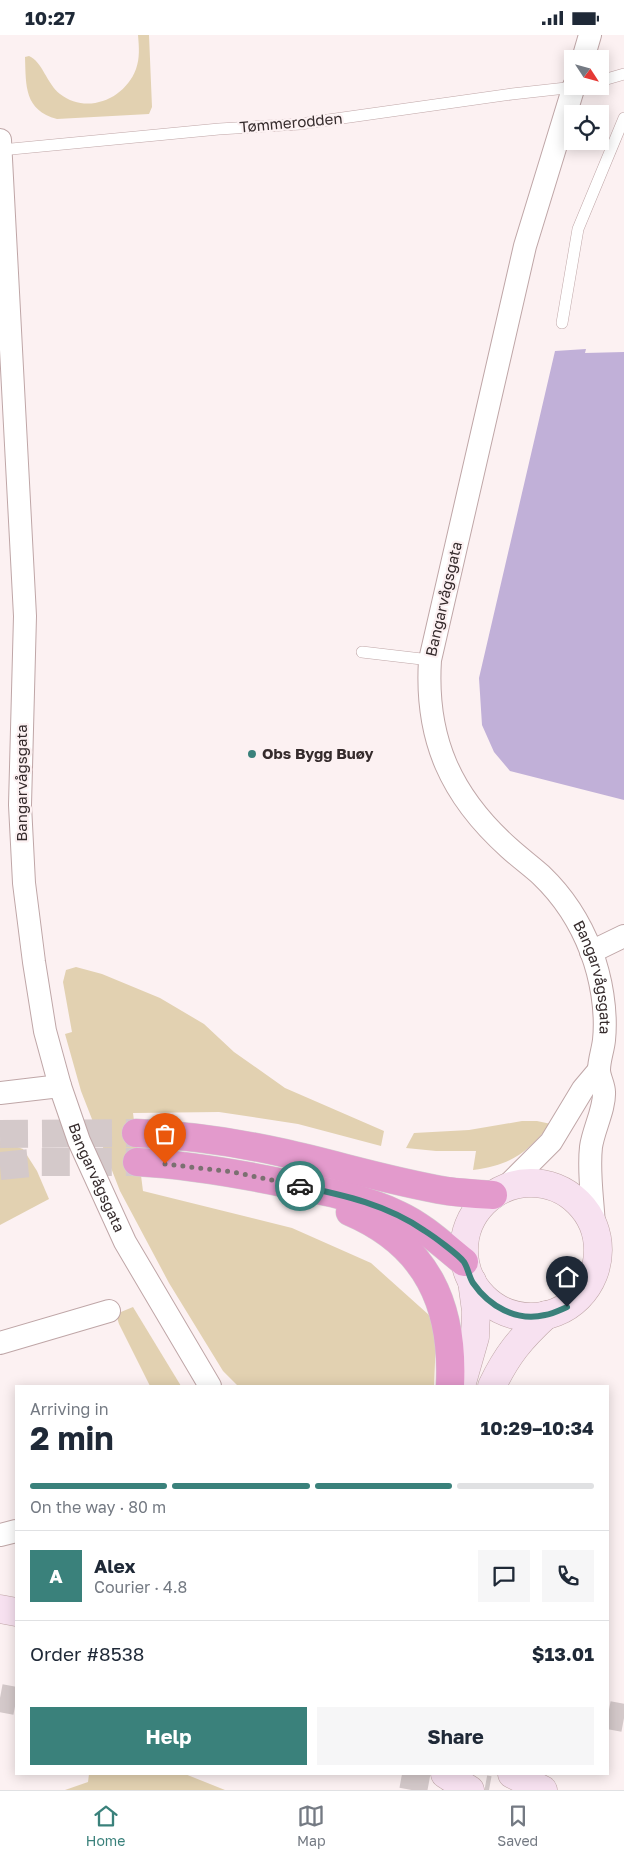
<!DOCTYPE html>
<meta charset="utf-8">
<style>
body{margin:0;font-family:"Golos Text",sans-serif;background:#f6f6f7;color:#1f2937;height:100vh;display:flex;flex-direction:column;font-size:19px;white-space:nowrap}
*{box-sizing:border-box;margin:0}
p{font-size:16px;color:#747a83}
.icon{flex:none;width:28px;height:28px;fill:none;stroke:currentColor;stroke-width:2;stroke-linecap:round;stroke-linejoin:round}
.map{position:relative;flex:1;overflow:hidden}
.panel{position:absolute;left:15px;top:1350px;width:594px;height:390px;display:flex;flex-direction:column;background:#fff;border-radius:0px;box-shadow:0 2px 12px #0003}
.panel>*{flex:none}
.needle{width:32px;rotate:126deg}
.controls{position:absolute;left:564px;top:15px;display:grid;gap:10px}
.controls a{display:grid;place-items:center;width:45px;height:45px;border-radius:0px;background:#fff;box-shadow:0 2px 12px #0003;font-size:25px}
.pin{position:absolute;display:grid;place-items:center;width:42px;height:42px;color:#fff;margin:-51px -21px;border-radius:50% 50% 50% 0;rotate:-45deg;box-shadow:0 0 5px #0007}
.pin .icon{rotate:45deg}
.courier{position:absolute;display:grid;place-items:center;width:50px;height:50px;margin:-25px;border:4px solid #3a817b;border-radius:50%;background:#fff;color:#222;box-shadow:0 1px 6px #0007}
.overview em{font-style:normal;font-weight:700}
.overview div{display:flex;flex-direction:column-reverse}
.overview{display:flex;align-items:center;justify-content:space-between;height:85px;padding:0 15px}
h1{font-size:32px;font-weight:700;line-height:38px}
.bar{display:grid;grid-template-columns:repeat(4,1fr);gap:8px 5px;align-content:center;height:60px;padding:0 15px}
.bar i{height:6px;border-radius:4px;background:#e0e1e3}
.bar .current{background:#3a817b}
.bar p{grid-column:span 4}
.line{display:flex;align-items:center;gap:12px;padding:0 15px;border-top:1px solid #e0e1e3}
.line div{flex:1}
.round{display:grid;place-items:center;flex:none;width:52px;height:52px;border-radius:0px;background:#f6f6f7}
.action{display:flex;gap:10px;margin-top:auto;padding:10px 15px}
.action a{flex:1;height:58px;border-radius:0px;background:#3a817b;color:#fff;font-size:20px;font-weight:700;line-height:58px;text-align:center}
.action a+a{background:#f6f6f7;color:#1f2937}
.status{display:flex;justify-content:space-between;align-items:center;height:35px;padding:0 25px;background:#fff;direction:ltr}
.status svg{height:14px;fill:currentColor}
.menu{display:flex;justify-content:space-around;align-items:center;height:70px;border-top:1px solid #e0e1e3;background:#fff;font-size:14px;color:#747a83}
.menu a{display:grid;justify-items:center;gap:2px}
.menu .current{color:#3a817b}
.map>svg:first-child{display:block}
.green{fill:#e2d1b1}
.water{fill:#c1b0d8}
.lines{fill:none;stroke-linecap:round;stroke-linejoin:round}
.highway-tunnel{stroke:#d4c9ca;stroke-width:28;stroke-dasharray:28 14;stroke-linecap:butt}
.lane-casing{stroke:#bfa6a7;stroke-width:12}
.street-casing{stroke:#bfa6a7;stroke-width:24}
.secondary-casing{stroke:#bfa6a7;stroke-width:29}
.highway-casing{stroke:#d3d0d1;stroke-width:29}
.lane{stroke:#fff;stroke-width:11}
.street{stroke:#fff;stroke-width:22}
.secondary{stroke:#f7e1f0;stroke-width:28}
.highway{stroke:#e39acc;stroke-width:28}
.done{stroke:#7b7071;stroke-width:5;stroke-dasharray:0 9}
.route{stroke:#3a817b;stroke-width:6}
.poi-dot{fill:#3a817b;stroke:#fcf1f2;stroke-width:2}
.labels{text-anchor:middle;stroke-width:4.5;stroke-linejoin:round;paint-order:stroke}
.street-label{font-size:15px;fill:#352b2c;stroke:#fcf1f2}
.poi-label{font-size:15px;font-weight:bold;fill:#352b2c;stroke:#fcf1f2;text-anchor:start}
</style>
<div class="status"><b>10:27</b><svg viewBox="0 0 49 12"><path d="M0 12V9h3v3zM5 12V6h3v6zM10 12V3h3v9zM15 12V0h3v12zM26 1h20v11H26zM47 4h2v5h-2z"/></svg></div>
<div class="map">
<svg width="624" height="1755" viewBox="0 0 624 1755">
<rect width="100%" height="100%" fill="#fcf1f2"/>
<g class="green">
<path d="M138,0H149L152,72L149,79L57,84C24,75 26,51 25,22L29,21C42,26 47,49 60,59C87,80 125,64 136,34C140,23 139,12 138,0Z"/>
<polygon points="76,932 102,939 160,963 204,989 234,1017 285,1053 384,1096 381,1111 298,1089 219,1077 133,1078 143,1156 292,1193 371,1228 429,1280 436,1303 434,1351 238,1351 223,1336 169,1248 120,1156 81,1056 65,999 72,997 63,947 66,935"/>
<path d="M522,1086H537L551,1089C526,1118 512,1130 473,1135L476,1116H436L406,1113L414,1098L469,1095Z"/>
<polygon points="0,1106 23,1114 37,1136 49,1164 0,1190"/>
<polygon points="133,1272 181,1351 150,1351 119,1289 116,1279"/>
<polygon points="89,1739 185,1739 225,1755 65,1755 88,1747"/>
</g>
<polygon class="water" points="586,314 585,318 624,317 624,765 510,736 494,717 482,690 479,643 555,316"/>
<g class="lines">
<g class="highway-tunnel">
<polyline points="0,1099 136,1098"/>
<polyline points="0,1131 41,1127 137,1127"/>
<polyline points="0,1663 16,1666"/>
<polyline points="608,1680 624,1683"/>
<polyline points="402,1739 489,1755"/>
</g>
<defs>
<g id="lane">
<polyline points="600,46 624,39"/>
<polyline points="1,115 219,94 300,89 512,59 575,52"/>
<polyline points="562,288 578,194 624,83"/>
<polyline points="362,617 430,625"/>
</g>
<g id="street">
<polyline points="583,24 590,0"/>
<path id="s1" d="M574,51L525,211L430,625C425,704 451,761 509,813C520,823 531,831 541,840C563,861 580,887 591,916C601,942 607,976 604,1005C603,1015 599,1025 599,1035C599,1042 604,1050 604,1057C605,1073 593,1096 591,1112C588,1138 593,1166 594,1192"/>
<path id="s2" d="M0,105L25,581L20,770L24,848L34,927L45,996L60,1051L79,1106L125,1207L210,1351"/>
<polyline points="591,917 624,901"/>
<polyline points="0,1058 60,1051"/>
<polyline points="505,1153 551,1107 583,1054 599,1035"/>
<polyline points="0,1308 109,1276"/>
<polyline points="0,1500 16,1496"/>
</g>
<g id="secondary">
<circle cx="531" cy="1215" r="67"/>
<polyline points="461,1351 475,1302 476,1276 472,1246"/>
<path d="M492,1351C507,1320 520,1304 546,1280"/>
<polyline points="0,1574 16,1577"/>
<polyline points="445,1739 470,1755"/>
<polyline points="512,1739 543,1755"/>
</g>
<g id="highway">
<path d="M136,1098C186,1100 235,1107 284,1118C338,1130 392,1147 447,1156C462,1158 478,1159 493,1160"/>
<path d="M137,1127C190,1130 241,1139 293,1150C329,1157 366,1164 399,1180C423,1191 444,1211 464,1227"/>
<path d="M350,1177C427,1210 454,1270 450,1351"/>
</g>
</defs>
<use href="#lane" class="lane-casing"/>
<use href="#street" class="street-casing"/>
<use href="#secondary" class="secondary-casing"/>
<use href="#highway" class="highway-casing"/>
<use href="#lane" class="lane"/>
<use href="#street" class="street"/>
<use href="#secondary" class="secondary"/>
<use href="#highway" class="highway"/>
</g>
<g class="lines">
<polyline class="done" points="165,1129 233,1137 300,1151"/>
<path class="route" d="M300,1151C344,1160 388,1170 425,1196C433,1201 459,1220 464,1227C468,1233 469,1242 473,1248C489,1271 516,1287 545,1280C552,1279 560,1275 567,1272"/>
</g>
<circle class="poi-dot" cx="252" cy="719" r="5"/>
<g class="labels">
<g class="street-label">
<text transform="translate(291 88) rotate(-5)" y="5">Tømmerodden</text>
<text transform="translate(444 564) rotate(-77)" y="5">Bangarvågsgata</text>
<text transform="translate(22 748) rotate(-90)" y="5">Bangarvågsgata</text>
<text dy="5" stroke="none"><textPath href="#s1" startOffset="964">Bangarvågsgata</textPath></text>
<text dy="5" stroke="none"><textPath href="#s2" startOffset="1049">Bangarvågsgata</textPath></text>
</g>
<g class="poi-label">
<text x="262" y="724">Obs Bygg Buøy</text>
</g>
</g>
</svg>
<div class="controls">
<a><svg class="needle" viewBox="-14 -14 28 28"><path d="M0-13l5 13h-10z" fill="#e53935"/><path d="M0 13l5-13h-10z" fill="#747a83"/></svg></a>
<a><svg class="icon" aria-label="locate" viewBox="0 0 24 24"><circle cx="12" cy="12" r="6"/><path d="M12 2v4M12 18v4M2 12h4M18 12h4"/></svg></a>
</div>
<div class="pin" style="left:165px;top:1129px;background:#ea580c"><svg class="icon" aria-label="bag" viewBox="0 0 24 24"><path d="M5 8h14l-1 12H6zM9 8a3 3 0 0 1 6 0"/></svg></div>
<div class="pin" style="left:567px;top:1272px;background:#1f2937"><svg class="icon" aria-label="home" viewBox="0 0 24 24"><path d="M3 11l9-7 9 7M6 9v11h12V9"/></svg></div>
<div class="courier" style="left:300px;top:1151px"><svg class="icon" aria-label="car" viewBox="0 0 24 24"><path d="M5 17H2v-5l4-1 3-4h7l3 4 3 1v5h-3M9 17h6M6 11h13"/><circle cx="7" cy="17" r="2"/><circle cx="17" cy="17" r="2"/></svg></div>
<section class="panel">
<div class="overview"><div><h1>2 min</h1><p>Arriving in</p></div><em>10:29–10:34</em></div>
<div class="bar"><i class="current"></i><i class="current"></i><i class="current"></i><i></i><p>On the way · 80 m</p></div>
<div class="line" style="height:90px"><b class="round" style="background:#3a817b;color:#fff">A</b><div><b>Alex</b><p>Courier · 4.8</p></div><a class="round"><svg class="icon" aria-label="chat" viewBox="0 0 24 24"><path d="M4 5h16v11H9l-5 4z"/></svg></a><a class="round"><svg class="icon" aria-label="phone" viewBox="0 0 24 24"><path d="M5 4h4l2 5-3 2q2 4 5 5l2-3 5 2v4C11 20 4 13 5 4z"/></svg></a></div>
<div class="line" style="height:65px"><div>Order #8538</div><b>$13.01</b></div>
<div class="action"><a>Help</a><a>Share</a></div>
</section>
</div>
<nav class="menu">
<a class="current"><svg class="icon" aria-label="home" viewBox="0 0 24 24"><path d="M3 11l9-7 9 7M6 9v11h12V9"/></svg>Home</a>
<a><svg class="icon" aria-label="map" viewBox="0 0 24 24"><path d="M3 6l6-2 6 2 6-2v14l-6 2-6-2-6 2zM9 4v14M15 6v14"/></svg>Map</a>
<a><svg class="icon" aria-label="saved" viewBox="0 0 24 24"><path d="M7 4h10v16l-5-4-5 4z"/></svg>Saved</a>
</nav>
